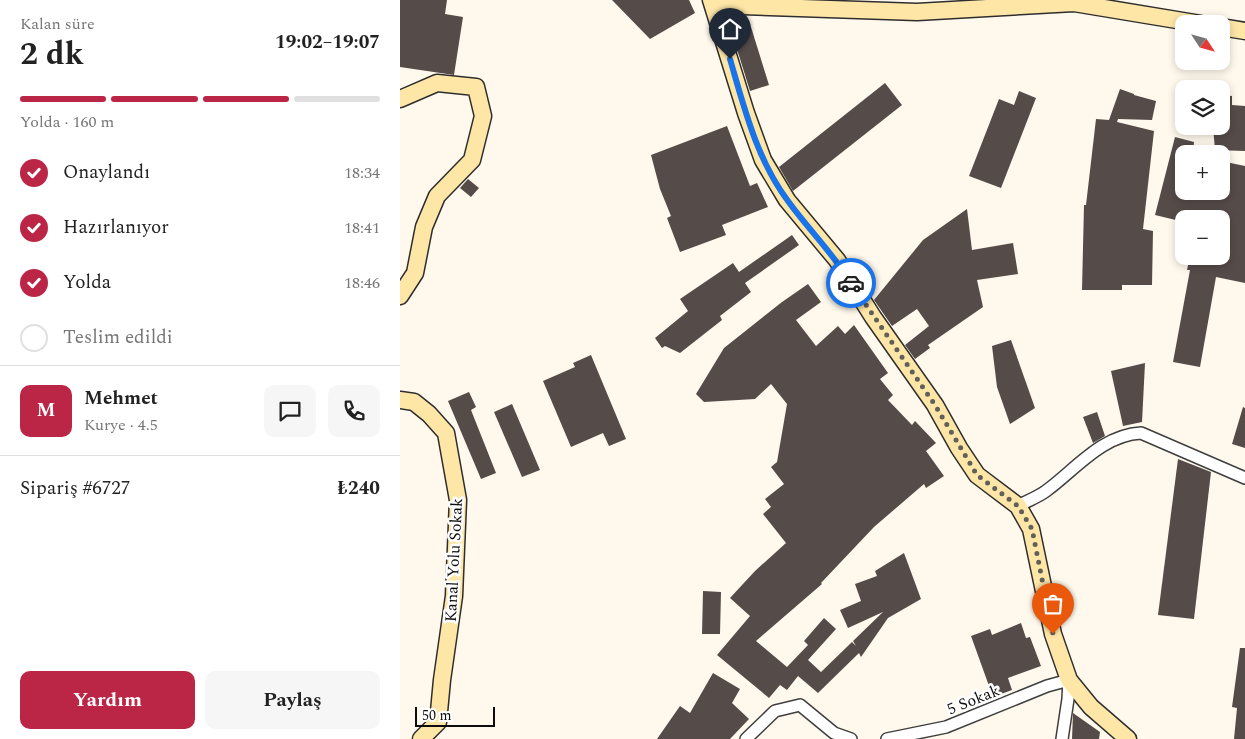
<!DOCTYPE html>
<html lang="tr">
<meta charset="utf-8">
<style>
body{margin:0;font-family:Spectral,serif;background:#f6f6f6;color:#222;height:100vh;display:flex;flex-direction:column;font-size:19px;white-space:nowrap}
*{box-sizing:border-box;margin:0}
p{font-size:16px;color:#767676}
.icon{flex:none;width:28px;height:28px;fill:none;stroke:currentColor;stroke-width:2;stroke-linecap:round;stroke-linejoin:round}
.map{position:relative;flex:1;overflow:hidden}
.details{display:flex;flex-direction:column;background:#fff;width:400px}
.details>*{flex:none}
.needle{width:32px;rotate:126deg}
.controls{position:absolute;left:775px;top:15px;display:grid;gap:10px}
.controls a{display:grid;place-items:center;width:55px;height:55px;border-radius:10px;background:#fff;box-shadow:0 2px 8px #0003;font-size:25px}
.scale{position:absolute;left:15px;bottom:12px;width:80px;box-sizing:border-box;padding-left:5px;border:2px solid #0c0c0c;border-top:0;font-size:14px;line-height:18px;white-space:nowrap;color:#0c0c0c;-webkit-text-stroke:4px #fff;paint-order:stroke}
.pin{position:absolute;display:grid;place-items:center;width:42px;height:42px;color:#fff;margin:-51px -21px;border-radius:50% 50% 50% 0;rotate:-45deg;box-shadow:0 0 5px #0007}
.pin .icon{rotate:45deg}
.courier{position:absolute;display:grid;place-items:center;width:50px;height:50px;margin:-25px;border:4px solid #1a73e8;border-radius:50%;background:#fff;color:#222;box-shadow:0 1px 6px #0007}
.headline em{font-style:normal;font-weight:700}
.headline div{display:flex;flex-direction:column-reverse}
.headline{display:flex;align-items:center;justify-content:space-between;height:85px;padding:0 20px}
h1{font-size:32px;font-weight:700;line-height:38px}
.bar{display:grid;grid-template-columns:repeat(4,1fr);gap:8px 5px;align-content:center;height:60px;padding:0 20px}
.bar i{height:6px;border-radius:4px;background:#e0e0e0}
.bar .on{background:#bb2646}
.bar p{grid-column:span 4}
.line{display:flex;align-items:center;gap:12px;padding:0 20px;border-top:1px solid #e0e0e0}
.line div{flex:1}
.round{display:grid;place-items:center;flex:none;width:52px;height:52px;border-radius:10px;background:#f6f6f6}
ol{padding:0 20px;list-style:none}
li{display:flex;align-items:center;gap:15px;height:55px}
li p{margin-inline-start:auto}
li .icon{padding:5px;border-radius:50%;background:#bb2646;color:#fff;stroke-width:4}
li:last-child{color:#767676}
li i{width:28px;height:28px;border:2px solid #e0e0e0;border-radius:50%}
.primary-button{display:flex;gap:10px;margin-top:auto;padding:10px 20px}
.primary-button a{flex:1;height:58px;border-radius:10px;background:#bb2646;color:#fff;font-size:20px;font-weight:700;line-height:58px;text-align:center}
.primary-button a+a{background:#f6f6f6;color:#222}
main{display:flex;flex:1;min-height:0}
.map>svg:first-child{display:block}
.building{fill:#554b49}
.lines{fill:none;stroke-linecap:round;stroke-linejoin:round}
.street-casing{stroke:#3f3f3f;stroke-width:14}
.secondary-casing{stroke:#2e2e2e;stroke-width:19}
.street{stroke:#fff;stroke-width:11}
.secondary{stroke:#fee6a7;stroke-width:16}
.done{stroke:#615f5a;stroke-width:5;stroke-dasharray:0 9}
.route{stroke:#1a73e8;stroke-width:6}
.labels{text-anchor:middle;stroke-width:5;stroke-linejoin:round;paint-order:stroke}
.street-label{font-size:16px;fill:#0c0c0c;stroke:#fff}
</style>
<main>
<section class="details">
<div class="headline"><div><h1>2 dk</h1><p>Kalan süre</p></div><em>19:02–19:07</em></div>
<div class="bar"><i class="on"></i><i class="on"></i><i class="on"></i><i></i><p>Yolda · 160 m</p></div>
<ol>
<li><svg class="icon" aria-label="check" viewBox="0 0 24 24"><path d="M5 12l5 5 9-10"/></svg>Onaylandı<p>18:34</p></li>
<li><svg class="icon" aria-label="check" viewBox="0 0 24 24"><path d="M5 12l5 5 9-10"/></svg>Hazırlanıyor<p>18:41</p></li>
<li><svg class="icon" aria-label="check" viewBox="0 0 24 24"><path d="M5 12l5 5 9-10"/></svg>Yolda<p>18:46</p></li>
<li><i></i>Teslim edildi</li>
</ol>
<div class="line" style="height:90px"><b class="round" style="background:#bb2646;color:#fff">M</b><div><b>Mehmet</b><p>Kurye · 4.5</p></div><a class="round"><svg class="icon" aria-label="chat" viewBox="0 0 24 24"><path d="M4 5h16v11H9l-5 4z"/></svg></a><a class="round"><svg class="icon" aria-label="phone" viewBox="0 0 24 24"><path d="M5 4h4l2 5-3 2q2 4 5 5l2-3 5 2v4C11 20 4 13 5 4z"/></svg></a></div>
<div class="line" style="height:65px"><div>Sipariş #6727</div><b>₺240</b></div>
<div class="primary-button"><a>Yardım</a><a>Paylaş</a></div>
</section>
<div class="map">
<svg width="845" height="739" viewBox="0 0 845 739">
<rect width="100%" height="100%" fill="#fff8ec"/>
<g class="building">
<polygon points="0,0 47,0 45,14 63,17 54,75 0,67"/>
<polygon points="212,0 289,0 295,13 250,39"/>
<polygon points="351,27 369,85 350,91 332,33"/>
<polygon points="485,83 502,105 393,191 379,167"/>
<polygon points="720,89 734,94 734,95 756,101 752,120 718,119 717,122 754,131 743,229 753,231 752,285 722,285 722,290 682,290 684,205 686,205 696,119 709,120"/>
<polygon points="619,91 636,98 601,188 569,176 599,99 614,105"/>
<polygon points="821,95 832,96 832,105 845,106 845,151 815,150 813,126 821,126"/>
<polygon points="327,126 350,186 357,183 368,207 322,225 326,235 280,252 267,218 271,216 260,189 251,155"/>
<polygon points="775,137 794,142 793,154 784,154 784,191 821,191 821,161 845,166 845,283 816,277 800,367 773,362 790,270 787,270 790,256 821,256 821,219 784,219 784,222 755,215"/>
<polygon points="68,179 79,188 71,197 60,188"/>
<polygon points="567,209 572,250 613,243 618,274 577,280 583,307 528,345 530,348 515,359 505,345 529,326 517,309 492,326 474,300 523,240"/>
<polygon points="392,235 399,245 345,283 351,292 320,316 322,320 280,353 265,346 262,348 255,338 288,311 280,299 333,263 339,272"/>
<polygon points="408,284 421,302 396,320 416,346 438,326 445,334 454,325 488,373 480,379 493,395 488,400 512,425 515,421 536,443 526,451 544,476 526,488 524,484 474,527 421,583 422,584 356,641 387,667 408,645 404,641 424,618 436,629 408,660 421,672 452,642 456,646 453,641 483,612 448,628 440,610 461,601 455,584 477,576 475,571 504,553 521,599 488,618 461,657 459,653 418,693 398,676 387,690 380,685 369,698 317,655 350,616 330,598 355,571 386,543 363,514 371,507 365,499 384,484 371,467 377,462 387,404 371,384 355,399 304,402 296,394 324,348 382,302"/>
<polygon points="611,340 635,408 610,424 597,387 592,346"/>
<polygon points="191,355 226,439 209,446 203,433 171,447 143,381 175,367 173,363"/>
<polygon points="745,363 742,422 723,426 711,371"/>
<polygon points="69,392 76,407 71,410 96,473 81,479 48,401"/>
<polygon points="112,404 140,470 122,477 94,412"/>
<polygon points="843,407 845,408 845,448 832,444"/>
<polygon points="697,412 705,436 693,443 683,417"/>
<polygon points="778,459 811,472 794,619 758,615"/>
<polygon points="303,591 321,592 320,634 302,634"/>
<polygon points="621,623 626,638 630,637 641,666 608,678 612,690 593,697 571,636 590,629 592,635"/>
<polygon points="840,648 845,648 845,739 834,739 837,708 832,707"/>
<polygon points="313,673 340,689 332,703 349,719 330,739 257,739 280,706 290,713"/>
<polygon points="673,713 700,732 699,739 672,739"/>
</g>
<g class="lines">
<defs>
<g id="street">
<path d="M618,506C627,501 638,497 646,491C676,469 702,435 741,433L845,478"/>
<polyline points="346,739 375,711 400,705 434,733 451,739"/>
<polyline points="487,739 546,727 647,686 669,680 668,699 662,739"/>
</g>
<g id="secondary">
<polyline points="311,0 346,113 363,160 387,200 437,260 473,317 535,405 559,448 577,475 618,506 631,529 653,634 669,680 691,707 728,739"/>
<polyline points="314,5 517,12 674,3 801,24"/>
<polyline points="821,27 845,31"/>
<polyline points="0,99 37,83 76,87 83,116 72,160 37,196 24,227 15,273 0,296"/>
<polyline points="0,400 14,402 29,414 46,433 58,500 54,596 42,680 38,722 21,739"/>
</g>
</defs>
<use href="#street" class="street-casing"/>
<use href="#secondary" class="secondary-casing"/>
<use href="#street" class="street"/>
<use href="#secondary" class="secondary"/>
</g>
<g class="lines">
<polyline class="done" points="451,283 535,405 577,475 618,506 632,529 653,634"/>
<path class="route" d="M330,59C344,107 357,160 388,201C408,229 433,253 451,283"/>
</g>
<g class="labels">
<g class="street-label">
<text transform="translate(53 560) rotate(-87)" y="6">Kanal Yolu Sokak</text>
<text transform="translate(573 699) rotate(-22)" y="6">5 Sokak</text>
</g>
</g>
</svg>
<div class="controls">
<a><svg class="needle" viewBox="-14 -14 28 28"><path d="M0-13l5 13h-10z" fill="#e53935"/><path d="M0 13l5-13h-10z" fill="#767676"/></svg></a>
<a><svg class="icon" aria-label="layers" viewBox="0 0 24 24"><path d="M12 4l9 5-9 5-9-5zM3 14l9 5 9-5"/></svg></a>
<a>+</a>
<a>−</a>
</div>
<div class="scale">50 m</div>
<div class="pin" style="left:653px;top:634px;background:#ea580c"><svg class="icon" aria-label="bag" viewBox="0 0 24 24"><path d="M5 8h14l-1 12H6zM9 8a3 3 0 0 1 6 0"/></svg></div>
<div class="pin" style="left:330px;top:59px;background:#1f2937"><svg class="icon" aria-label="home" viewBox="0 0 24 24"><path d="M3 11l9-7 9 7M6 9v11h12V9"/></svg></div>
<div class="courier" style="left:451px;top:283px"><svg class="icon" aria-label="car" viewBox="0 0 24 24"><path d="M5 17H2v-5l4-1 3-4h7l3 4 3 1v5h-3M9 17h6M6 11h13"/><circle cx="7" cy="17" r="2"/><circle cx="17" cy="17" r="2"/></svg></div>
</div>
</main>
